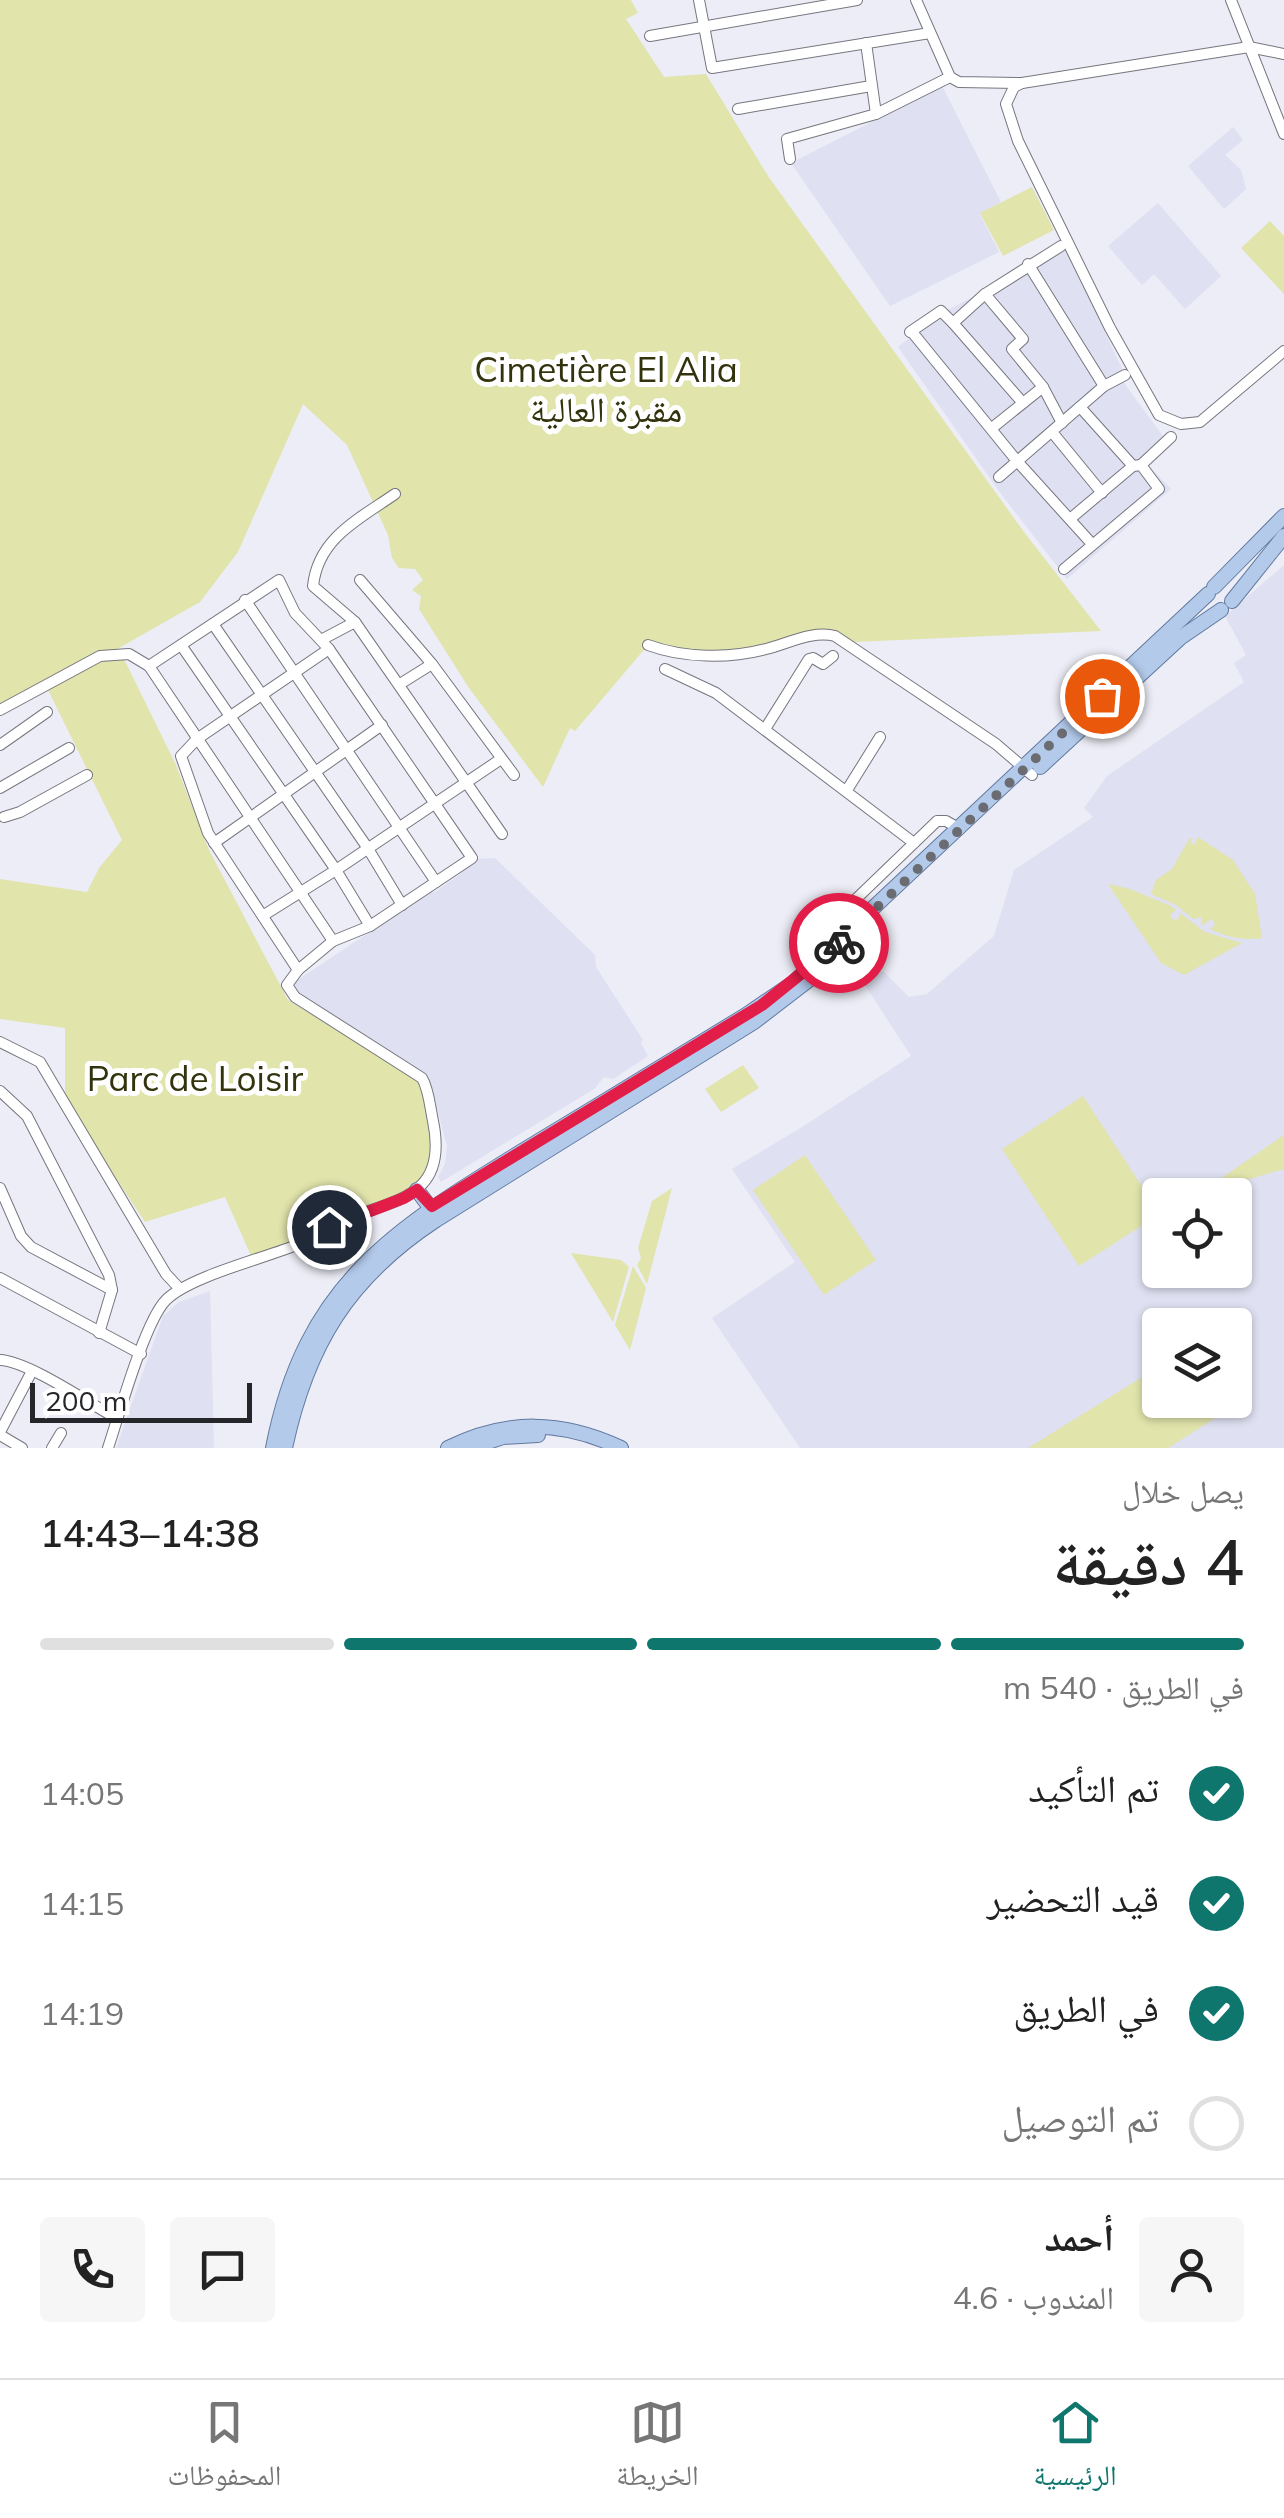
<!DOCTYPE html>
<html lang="ar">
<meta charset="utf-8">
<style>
body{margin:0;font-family:Mulish,"Noto Naskh Arabic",sans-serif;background:#f6f6f6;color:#222;direction:rtl;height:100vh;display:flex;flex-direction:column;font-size:38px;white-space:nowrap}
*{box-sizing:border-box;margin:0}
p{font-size:32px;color:#767676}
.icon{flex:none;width:55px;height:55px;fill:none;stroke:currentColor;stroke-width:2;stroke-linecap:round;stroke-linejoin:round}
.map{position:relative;height:1448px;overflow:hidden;direction:ltr}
.panel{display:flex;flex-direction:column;background:#fff;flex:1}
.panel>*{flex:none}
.buttons{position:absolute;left:1142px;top:1178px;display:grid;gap:20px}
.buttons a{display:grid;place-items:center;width:110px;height:110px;border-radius:10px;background:#fff;box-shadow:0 2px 8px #0004;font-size:50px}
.scale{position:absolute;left:30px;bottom:25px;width:222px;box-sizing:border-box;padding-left:10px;border:5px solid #252629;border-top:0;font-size:28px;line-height:35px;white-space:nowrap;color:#252629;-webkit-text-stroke:8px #fff;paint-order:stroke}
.pin{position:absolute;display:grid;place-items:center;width:85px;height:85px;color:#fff;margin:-42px;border:5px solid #fff;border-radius:50%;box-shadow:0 2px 10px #0007}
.courier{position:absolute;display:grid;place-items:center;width:100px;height:100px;margin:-50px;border:8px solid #e11d48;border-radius:50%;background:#fff;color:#222;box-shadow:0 2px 12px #0007}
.headline em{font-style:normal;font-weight:600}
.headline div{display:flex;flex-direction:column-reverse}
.headline{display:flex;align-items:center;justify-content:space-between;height:170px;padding:0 40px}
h1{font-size:65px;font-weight:600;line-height:75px}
.bar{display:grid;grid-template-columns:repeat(4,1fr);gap:15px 10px;align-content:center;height:120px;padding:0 40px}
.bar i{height:12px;border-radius:8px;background:#e0e0e0}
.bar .active{background:#0f766e}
.bar p{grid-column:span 4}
.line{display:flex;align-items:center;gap:25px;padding:0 40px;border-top:2px solid #e0e0e0}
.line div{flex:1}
.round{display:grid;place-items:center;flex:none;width:105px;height:105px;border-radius:10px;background:#f6f6f6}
ol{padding:0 40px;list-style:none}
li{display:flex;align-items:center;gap:30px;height:110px}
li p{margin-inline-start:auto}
li .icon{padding:10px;border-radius:50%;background:#0f766e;color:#fff;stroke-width:4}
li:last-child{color:#767676}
li i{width:55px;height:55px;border:5px solid #e0e0e0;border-radius:50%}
.tabs{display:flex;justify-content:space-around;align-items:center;height:140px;border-top:2px solid #e0e0e0;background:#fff;font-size:28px;color:#767676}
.tabs a{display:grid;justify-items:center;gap:5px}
.tabs .active{color:#0f766e}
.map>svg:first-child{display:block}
.built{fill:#dfe0f1;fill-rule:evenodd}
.green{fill:#e1e4ab}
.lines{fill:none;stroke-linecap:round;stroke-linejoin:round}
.minor-casing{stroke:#75767e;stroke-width:12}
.major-casing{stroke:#60799e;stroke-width:16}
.minor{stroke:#fff;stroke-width:10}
.major{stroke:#b3caeb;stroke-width:14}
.done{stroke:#6b6c71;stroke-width:10;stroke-dasharray:0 18}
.route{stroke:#e11d48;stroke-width:12}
.labels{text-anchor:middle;stroke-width:10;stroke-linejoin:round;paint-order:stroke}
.park-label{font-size:35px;fill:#33340e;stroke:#fff}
</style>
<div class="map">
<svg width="1284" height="1448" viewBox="0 0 1284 1448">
<rect width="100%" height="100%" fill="#ededf7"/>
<g class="built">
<polygon points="942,86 1001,202 980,214 999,252 890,306 791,163"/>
<polygon points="1233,127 1243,140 1225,155 1241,170 1246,189 1224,209 1188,166"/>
<polygon points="1158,203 1221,276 1185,309 1154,274 1142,285 1108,246"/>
<polygon points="1066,249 1125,375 1124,383 1168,443 1146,463 1171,489 1067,579 1001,494 898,347 940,314"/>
<path d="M1284,565V1448H800L712,1318L795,1262L732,1169L799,1129L911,1056L863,982L883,971L909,997L927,994L994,936L1014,870L1093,817L1084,808L1107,776L1244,682L1234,663L1246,655L1225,616ZM1160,1195H1235V1270H1160ZM1160,1325H1235V1400H1160Z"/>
<polygon points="495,858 595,955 596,967 643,1040 641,1043 648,1056 613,1079 604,1077 594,1089 441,1182 438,1177 445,1164 447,1146 428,1075 298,992 293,983 430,892 435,892 459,875 474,859"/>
<polygon points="210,1291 214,1448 116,1448 163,1316 179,1302"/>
</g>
<g class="green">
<path d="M0,0H631L638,13L626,19L664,77L706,74L768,176L1024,532L1101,631L854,642L835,632C764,649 722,658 648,645L575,731L570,728L543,787L469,688L419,609L421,596L412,590L423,580L415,569L399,568L392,558L388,535L347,445L303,404L238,552L200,602L75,673L105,659H124L176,765L209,850L288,1000L418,1080C425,1103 439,1134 435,1158C429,1194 355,1211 324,1223L319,1234L252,1258L225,1197L145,1222L65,1101V1028L0,1019V879L87,892L99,868L122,840L47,688L0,708Z"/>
<polygon points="1032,187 1054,230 1003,256 980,213"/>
<polygon points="1270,221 1284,236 1284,294 1241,248"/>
<path d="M1198,837L1233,860L1255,894L1262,938C1244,941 1226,937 1210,929L1215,925L1212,919L1202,925L1201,917L1193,919L1176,905L1151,894L1156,880L1172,869L1189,839L1193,838L1190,842L1194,845Z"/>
<polygon points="1108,884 1130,889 1171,906 1176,910 1170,915 1173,920 1178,919 1180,913 1205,932 1242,943 1184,975 1161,963"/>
<polygon points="743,1065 759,1088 721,1112 705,1089"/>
<polygon points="1083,1096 1160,1214 1079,1266 1002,1149"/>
<polygon points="1284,1135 1284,1169 1219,1188 1220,1179"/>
<polygon points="805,1155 876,1260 824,1295 753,1190"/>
<polygon points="672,1188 647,1284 637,1265 641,1258 638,1248 652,1201"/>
<polygon points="571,1253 621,1260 629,1267 613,1322"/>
<polygon points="633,1266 646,1288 630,1350 615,1325"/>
<polygon points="1160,1366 1160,1400 1210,1400 1220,1415 1168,1448 1028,1448"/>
</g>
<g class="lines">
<defs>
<g id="minor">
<polyline points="699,0 712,68 930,33"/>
<polyline points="916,0 950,77 959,82 1022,83 1249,47 1284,54"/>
<polyline points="1231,0 1284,134"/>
<polyline points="650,36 857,0"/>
<polyline points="866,43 876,114"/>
<polyline points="1022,83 1014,87 1006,104 1018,141 1110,328 1159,415 1181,424 1200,422 1284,351"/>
<polyline points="738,109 871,86"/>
<polyline points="790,159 787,139 876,114 950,77"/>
<polyline points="1028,264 1104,386"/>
<polyline points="985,294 1023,339 1012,349 1043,387 992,428"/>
<polyline points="953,323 1023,403"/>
<polyline points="910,332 941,311 953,323 985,294 1061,246"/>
<polyline points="912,332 1017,461 1092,544"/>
<polyline points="1043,387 1062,423"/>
<polyline points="1080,407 1133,466"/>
<polyline points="1052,432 1102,493"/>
<polyline points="999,477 1104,386 1125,375"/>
<path d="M395,494C359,519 318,538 313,586L355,622L502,834"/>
<polyline points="1070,519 1133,466 1141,465"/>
<polyline points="1064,569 1159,489 1141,465 1171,437"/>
<polyline points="360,580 432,664 514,775"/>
<polyline points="245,600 436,882"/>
<polyline points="213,624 367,847 402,905"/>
<polyline points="321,640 355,622"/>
<polyline points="181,645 336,870 370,926"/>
<path d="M648,645C683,658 729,659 766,649C787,644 813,630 835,636L996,744L1032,775"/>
<polyline points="665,669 716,693 914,843"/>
<polyline points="400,684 432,664"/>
<polyline points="0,710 100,656 129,654 149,666 333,941"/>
<polyline points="765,729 809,659 813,658 823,664 833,656"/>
<polyline points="0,745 47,712"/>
<polyline points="0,788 69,748"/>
<polyline points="847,790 880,737"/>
<polyline points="4,817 20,812 87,775"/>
<polyline points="214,843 382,725"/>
<polyline points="264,915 336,870 501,759"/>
<polyline points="802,951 937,821 946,821 960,829"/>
<polyline points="298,970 208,833 181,756 197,739 329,649"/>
<polyline points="0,1042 40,1062 166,1274 180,1289"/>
<polyline points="0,1091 27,1116 109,1275 112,1290 99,1333"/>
<polyline points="0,1188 21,1236 31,1247 112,1290"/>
<polyline points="0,1278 141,1354"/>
<path d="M0,1360C28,1361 90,1404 118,1419"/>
<polyline points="0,1432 32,1371"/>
<polyline points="0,1435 22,1448"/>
<polyline points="52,1448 61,1433"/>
<path d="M108,1448C119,1415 145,1321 166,1300C190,1276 266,1258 299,1244C314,1238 325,1227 339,1222C394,1199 449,1199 433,1121C430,1107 429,1090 422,1078L295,997L287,985L298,970L333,941L370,926L472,858L329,649L295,613L279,580L149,666"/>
</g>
<g id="major">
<polyline points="1214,587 1284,516"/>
<polyline points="1232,601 1284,536"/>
<polyline points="1040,767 1180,638 1221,610"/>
<polyline points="417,1190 435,1214"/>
<path d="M273,1448C306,1278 400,1226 537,1142C607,1100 677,1057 746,1015L793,983L1208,594"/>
<path d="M285,1448C307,1345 348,1278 436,1220L754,1022L831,963"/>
<path d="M448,1448C506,1419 562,1420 621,1448"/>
<polyline points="470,1448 503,1437 538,1435"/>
</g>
</defs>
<use href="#minor" class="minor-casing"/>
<use href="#major" class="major-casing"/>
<use href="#minor" class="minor"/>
<use href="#major" class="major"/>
</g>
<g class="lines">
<polyline class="done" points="839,943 1102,696"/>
<polyline class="route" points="329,1227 404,1198 417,1190 432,1206 762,1005 839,943"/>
</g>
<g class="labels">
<g class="park-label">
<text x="606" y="382">Cimetière El Alia<tspan x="606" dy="40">مقبرة العالية</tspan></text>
<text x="195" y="1091">Parc de Loisir</text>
</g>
</g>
</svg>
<div class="buttons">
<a><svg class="icon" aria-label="locate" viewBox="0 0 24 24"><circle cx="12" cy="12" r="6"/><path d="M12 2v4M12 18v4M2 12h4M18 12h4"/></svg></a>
<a><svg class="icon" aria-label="layers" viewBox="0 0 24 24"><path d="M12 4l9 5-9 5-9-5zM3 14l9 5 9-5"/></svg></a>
</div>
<div class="scale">200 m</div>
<div class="pin" style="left:1102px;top:696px;background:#ea580c"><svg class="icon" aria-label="bag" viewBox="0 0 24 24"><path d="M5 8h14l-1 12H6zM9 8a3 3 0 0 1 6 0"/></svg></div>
<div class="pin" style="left:329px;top:1227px;background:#1f2937"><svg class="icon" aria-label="home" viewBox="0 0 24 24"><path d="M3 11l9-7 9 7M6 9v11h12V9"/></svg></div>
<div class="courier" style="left:839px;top:943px"><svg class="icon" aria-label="bike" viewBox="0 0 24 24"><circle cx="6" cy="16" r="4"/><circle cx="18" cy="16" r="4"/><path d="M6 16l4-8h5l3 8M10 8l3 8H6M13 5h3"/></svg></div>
</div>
<section class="panel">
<div class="headline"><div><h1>4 دقيقة</h1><p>يصل خلال</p></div><em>14:38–14:43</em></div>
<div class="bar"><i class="active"></i><i class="active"></i><i class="active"></i><i></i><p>في الطريق · 540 m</p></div>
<ol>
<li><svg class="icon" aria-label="check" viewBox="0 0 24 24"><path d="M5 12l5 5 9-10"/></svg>تم التأكيد<p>14:05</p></li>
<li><svg class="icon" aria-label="check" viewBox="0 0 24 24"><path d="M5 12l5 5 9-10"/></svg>قيد التحضير<p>14:15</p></li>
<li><svg class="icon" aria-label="check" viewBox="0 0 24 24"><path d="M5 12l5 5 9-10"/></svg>في الطريق<p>14:19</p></li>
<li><i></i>تم التوصيل</li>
</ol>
<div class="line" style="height:180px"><a class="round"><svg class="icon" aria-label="person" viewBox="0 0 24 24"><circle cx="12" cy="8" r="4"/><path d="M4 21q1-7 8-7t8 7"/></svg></a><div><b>أحمد</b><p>المندوب · 4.6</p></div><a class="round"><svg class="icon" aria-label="chat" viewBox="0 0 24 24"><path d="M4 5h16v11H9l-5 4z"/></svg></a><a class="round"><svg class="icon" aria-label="phone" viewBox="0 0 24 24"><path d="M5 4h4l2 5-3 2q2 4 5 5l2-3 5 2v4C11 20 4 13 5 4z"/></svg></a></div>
</section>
<nav class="tabs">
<a class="active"><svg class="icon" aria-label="home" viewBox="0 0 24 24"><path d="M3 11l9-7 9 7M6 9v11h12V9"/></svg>الرئيسية</a>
<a><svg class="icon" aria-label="map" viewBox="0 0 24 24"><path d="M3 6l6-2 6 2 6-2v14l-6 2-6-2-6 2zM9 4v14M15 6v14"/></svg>الخريطة</a>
<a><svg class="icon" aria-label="saved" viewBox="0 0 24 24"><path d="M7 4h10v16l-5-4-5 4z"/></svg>المحفوظات</a>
</nav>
